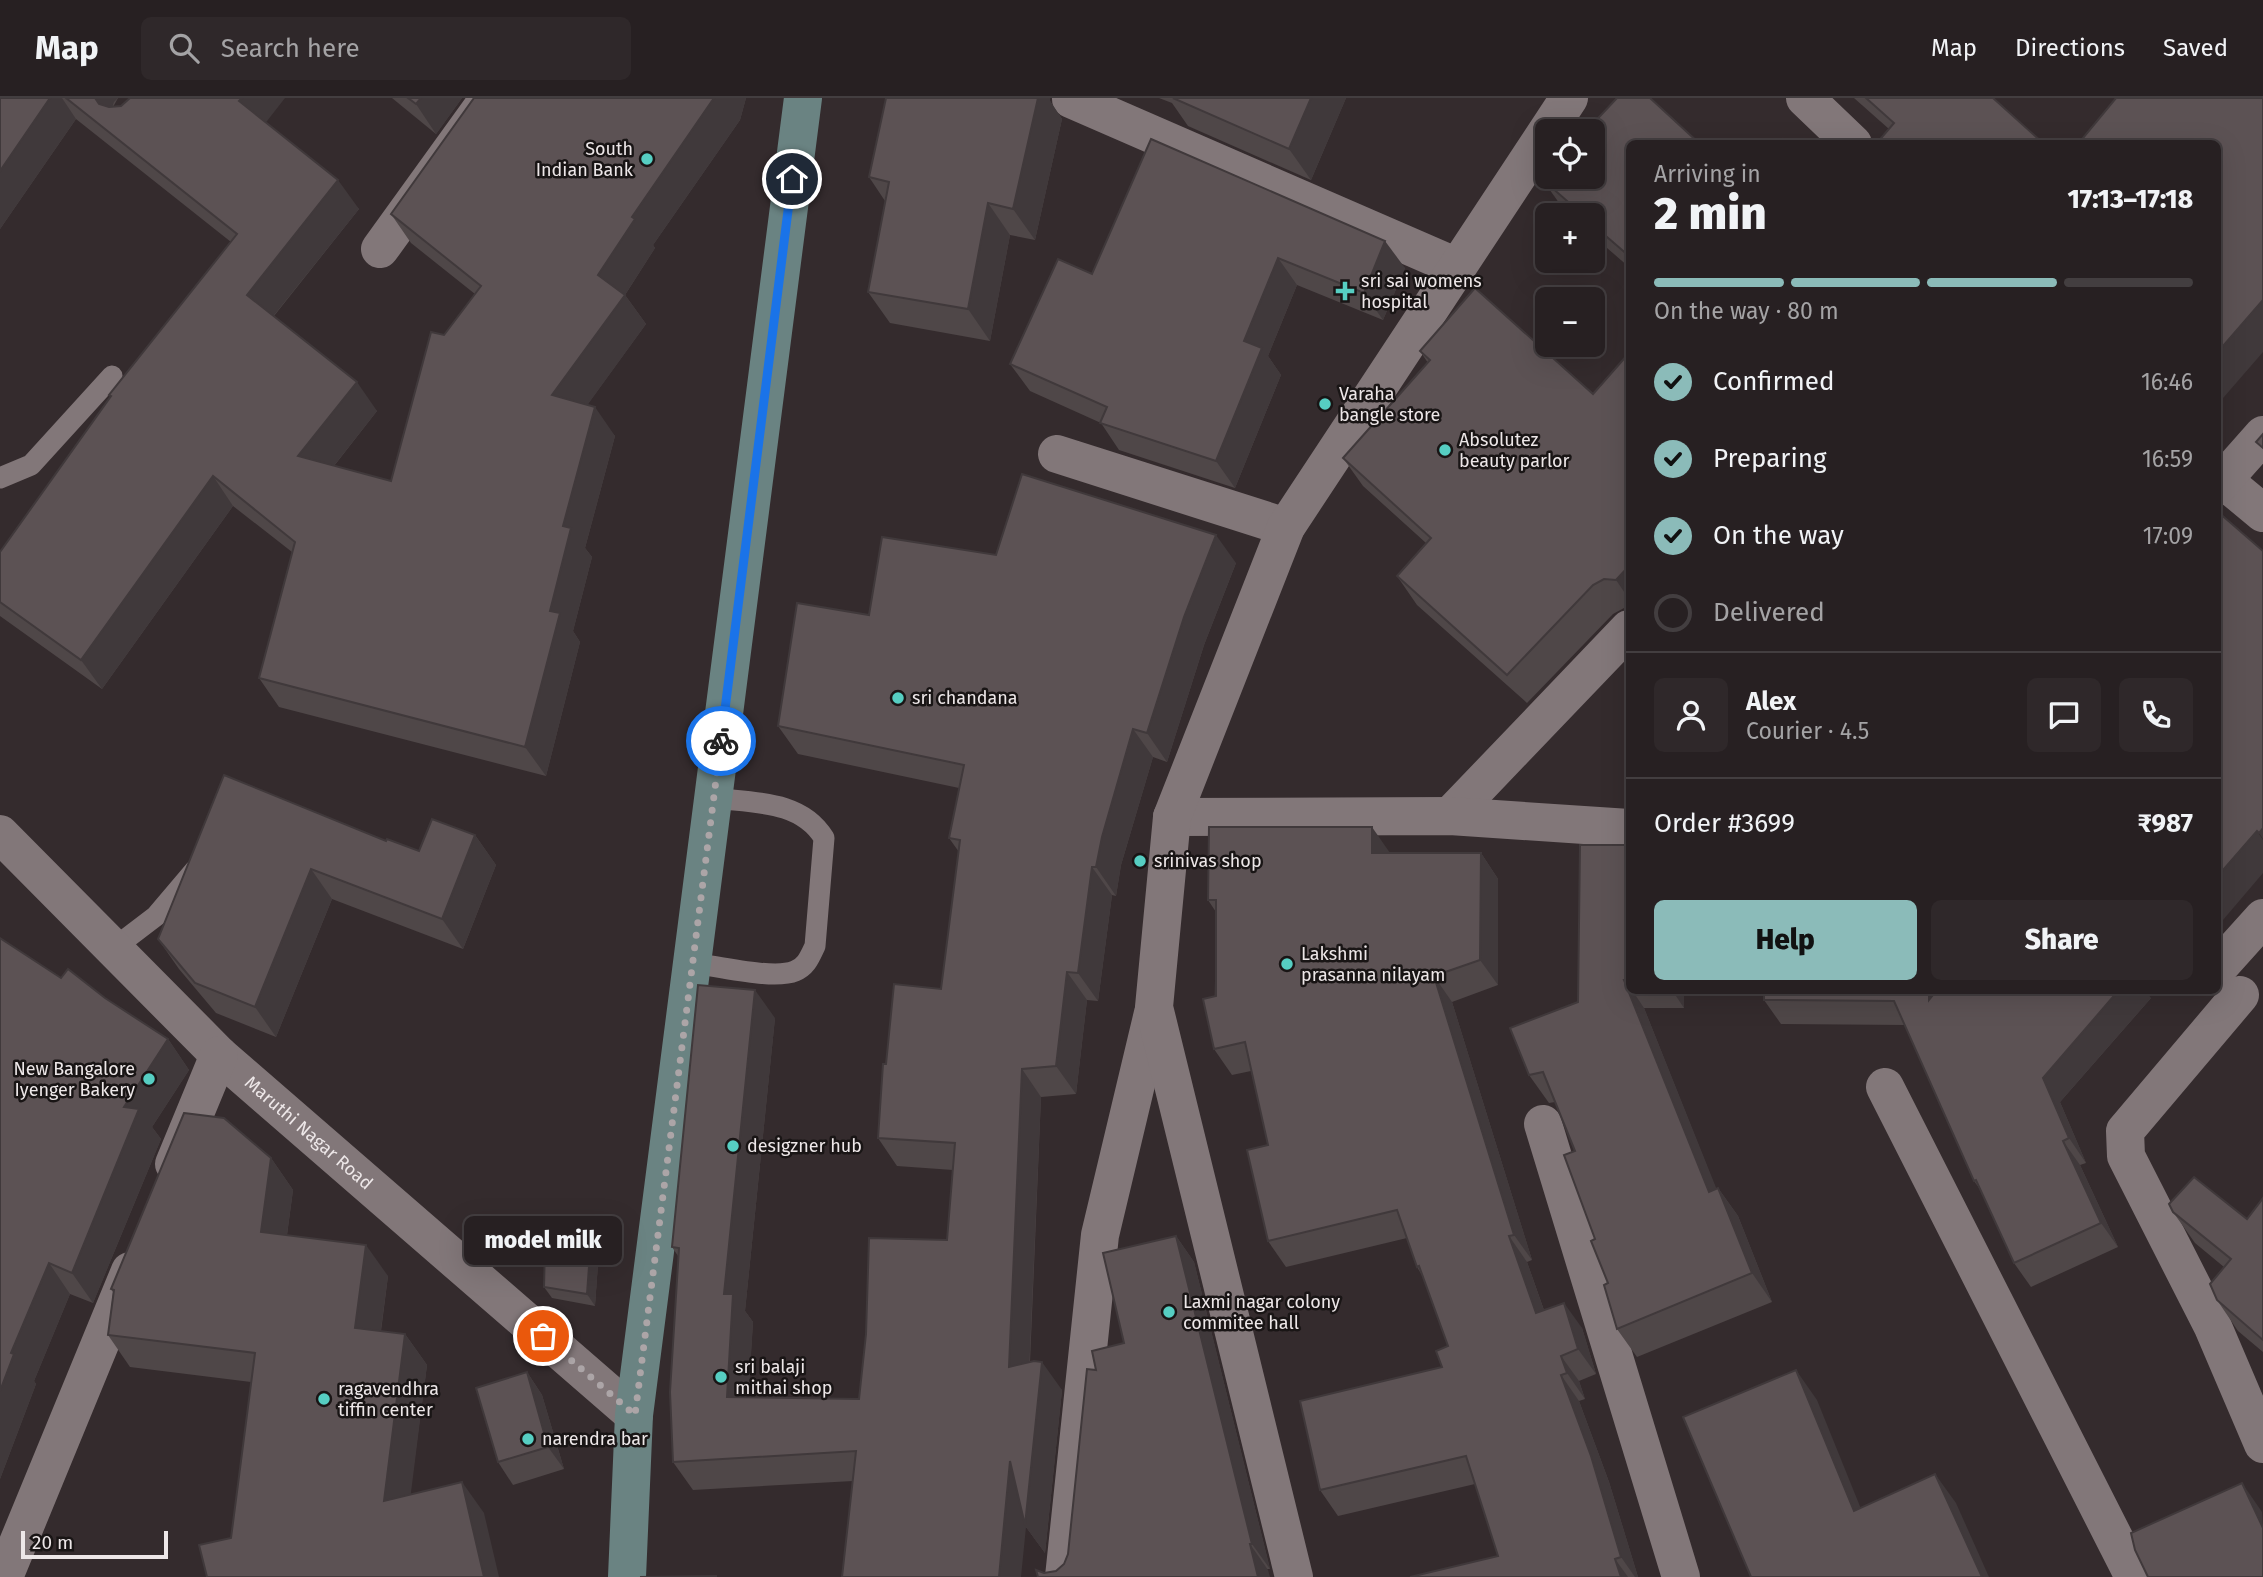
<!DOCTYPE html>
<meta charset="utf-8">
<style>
body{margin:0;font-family:"Fira Sans",sans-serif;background:#2f282a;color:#f1f3f6;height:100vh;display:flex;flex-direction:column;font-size:26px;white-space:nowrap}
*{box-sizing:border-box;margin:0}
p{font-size:23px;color:#a4a3a5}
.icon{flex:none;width:38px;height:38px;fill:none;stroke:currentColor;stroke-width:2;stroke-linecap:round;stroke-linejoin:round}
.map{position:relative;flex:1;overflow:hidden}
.details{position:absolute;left:1626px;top:42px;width:595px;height:854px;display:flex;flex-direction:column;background:#272022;border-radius:10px;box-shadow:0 7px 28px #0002,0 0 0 2px #433e40}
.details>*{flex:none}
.tools{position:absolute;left:1535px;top:21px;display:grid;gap:14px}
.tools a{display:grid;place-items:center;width:70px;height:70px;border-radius:10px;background:#272022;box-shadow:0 7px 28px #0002,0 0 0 2px #433e40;font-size:35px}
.scale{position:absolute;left:21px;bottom:18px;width:147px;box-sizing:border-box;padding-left:7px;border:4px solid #ede7e8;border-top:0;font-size:19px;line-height:24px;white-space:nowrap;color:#ede7e8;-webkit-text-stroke:5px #191515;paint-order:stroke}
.pin{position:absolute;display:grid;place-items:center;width:60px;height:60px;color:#fff;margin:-30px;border:4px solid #fff;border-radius:50%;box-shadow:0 2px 7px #0007}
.courier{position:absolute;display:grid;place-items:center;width:70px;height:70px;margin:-35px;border:5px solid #1a73e8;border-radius:50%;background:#fff;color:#222;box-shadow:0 2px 9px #0007}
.bubble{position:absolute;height:49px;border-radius:10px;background:#272022;box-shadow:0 7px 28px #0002,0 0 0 2px #433e40;font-size:23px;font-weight:800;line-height:49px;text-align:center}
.overview em{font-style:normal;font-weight:800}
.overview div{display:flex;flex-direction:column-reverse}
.overview{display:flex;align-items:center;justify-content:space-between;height:119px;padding:0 28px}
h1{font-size:46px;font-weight:800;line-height:52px}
.bar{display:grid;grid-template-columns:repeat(4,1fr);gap:10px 7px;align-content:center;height:84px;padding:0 28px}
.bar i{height:9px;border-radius:5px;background:#433e40}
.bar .current{background:#8bbbb9}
.bar p{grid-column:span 4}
.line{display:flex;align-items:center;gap:18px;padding:0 28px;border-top:2px solid #433e40}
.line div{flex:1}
.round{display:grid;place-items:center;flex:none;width:74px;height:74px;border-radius:10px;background:#2f282a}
ol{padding:0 28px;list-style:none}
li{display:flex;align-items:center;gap:21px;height:77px}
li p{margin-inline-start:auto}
li .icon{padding:7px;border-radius:50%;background:#8bbbb9;color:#111;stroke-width:4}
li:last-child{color:#a4a3a5}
li i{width:38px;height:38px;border:4px solid #433e40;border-radius:50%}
.primary-button{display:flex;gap:14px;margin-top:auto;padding:14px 28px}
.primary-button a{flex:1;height:80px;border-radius:10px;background:#8bbbb9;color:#111;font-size:28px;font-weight:800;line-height:80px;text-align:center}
.primary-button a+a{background:#2f282a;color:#f1f3f6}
header{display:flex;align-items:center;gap:42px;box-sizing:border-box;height:98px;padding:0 35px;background:#272022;border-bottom:2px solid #433e40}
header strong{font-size:33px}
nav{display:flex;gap:38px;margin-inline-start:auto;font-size:24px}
.search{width:490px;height:63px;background:#2f282a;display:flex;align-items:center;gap:18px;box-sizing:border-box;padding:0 24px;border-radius:10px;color:#a4a3a5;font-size:26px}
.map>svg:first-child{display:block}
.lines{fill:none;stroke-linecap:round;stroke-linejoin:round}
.lane{stroke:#827779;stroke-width:21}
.street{stroke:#827779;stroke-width:38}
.secondary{stroke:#6a8382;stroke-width:38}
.wall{fill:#4f4748}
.shaded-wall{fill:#40393b}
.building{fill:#5c5254;stroke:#40393b;stroke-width:2}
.done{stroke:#aca5a7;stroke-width:7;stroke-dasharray:0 12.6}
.route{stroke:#1a73e8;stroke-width:9}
.poi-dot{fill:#56cec2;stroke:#191515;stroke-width:2.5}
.labels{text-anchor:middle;stroke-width:5;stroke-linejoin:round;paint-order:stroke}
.poi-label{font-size:18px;fill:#ede7e8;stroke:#191515;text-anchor:start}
.street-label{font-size:18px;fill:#ede7e8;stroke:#191515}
</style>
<header>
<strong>Map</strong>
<div class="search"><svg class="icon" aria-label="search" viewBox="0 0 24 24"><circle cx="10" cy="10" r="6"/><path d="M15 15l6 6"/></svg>Search here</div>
<nav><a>Map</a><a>Directions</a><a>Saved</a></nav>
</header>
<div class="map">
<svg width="2263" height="1479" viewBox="0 0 2263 1479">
<rect width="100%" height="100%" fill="#342b2d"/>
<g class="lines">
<g class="lane">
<polyline points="0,380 31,367 112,278"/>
<polyline points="114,850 156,818 195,772"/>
<path d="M692,865C717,868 774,882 795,873C807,868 810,858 815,848L824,740C801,702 753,705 714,700"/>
</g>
<g class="street">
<polyline points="1805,0 1853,46"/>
<polyline points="1071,1 1457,169"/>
<polyline points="380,151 489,0"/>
<polyline points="1057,356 1286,429"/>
<polyline points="2217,377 2263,415"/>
<polyline points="2217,389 2263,337"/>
<polyline points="1450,718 1629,531"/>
<polyline points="1172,719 1450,718 1629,730"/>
<path id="s1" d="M0,736L219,957L634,1317"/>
<polyline points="2217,871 2263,820"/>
<polyline points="2240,897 2125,1033 2126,1058 2213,1229 2263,1346"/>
<polyline points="1885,989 2134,1479"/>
<polyline points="1543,1026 1681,1479"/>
<polyline points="174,1066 219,957"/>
<polyline points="4,1479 130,1173"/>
<polyline points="1064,1479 1100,1137 1153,915"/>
<polyline points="1294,1479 1154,909 1172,719 1286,429 1569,0"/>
</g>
<polyline class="secondary" points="627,1479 634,1317 803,0"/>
</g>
<g class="wall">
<polygon points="0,0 118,0 113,9 266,24 359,111 274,218 377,313 334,368 391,383 444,237 475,196 411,145 391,116 474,0 746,0 740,22 653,147 655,150 625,197 646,226 587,307 615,338 585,450 592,459 573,533 580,544 546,678 279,609 259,580 292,454 233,408 102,591 0,518 0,454 111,299 109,297 231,144 76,21 0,131"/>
<polygon points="392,0 462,0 436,36"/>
<polygon points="886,0 1050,0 1050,3 1062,21 1035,142 1010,137 990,243 890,225 868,194 885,103 869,79"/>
<polygon points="1159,0 1346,0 1311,82 1188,28 1172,5"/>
<polygon points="1854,0 1993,0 1889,31"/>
<polygon points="1151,41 1405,170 1383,222 1297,187 1268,258 1281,277 1235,390 1119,352 1101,325 1030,293 1010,266 1092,176"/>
<polygon points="1629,46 1629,169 1592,137 1592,117 1571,117 1562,109 1542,81"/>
<polygon points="1420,253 1593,296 1629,255 1629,510 1624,510 1613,516 1527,605 1417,507 1397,478 1426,445 1363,388 1343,360 1428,265"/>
<polygon points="996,457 1236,465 1204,547 1167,664 1153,659 1121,767 1116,798 1112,797 1098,903 1087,902 1076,996 1041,999 1030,1264 1062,1292 1045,1455 1026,1429 853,1383 693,1392 673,1364 678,1158 672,1149 775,920 745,1213 753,1224 748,1299 859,1301 947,1142 953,1072 897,1068 878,1040 886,966 941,891 959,754 949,740 959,690 798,656 778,628 869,517"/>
<polygon points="224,677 386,743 419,753 475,737 496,767 463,851 332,801 276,939 216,915 179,871 158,841"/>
<polygon points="1629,747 1629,892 1684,892 1684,910 1644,910 1716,1091 1718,1090 1738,1118 1772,1204 1637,1259 1617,1231 1608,1185 1595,1141 1575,1053 1555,1004 1549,1005 1529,977 1578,904"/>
<polygon points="1390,755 1481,755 1498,781 1498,887 1452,904 1532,1162 1527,1164 1544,1212 1582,1230 1596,1276 1579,1283 1585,1301 1579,1303 1609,1384 1638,1479 1410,1479 1498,1458 1475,1386 1338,1418 1320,1392 1442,1269 1448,1248 1423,1179 1417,1169 1407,1140 1286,1169 1268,1143 1268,1047 1251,973 1232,977 1214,951 1216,814 1208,802"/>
<polygon points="0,840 61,880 105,900 168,941 189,972 152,1029 161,1041 93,1205 70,1196 34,1283 36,1286 0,1381"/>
<polygon points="2151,900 2060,1004 2086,1065 2080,1067 2118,1149 2031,1189 2014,1165 1982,1094 1974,1083 1905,927 1781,926 1764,902"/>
<polygon points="271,1060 293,1092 287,1137 388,1178 381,1233 405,1236 427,1267 410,1396 484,1415 231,1440 251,1284 130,1269 108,1237 113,1194 111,1191"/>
<polygon points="2263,1100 2263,1254 2238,1233 2217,1202 2224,1169 2195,1145 2173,1114 2247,1121"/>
<polygon points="1176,1138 1194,1164 1270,1471 1044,1475 1056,1473 1064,1466 1068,1456 1096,1272 1124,1245"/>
<polygon points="598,1166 595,1208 552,1200 544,1189"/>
<polygon points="527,1274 542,1297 564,1371 513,1387 498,1364"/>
</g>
<g class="shaded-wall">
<polygon points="50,0 62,0 76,21 0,131 0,73"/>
<polygon points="94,0 118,0 114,4 110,15 112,25"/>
<polygon points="242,0 285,0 260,32 239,3"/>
<polygon points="421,0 462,0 436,36 416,6"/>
<polygon points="714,0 746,0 740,22 653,147 655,150 623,200 625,197 646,226 573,327 552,297 598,177 632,119"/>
<polygon points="1038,0 1050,0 1050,3 1062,21 1035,142 1013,111"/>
<polygon points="1311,0 1346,0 1311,82 1289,51"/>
<polygon points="338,82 359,111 267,226 247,197"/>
<polygon points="988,105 1010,137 990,243 968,211"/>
<polygon points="1385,143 1405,170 1383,222 1364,195"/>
<polygon points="1278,160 1297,187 1268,258 1281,277 1235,390 1216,363 1244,243"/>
<polygon points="2263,202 2263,254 2217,307 2217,255"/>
<polygon points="357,284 377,313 318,388 298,358"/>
<polygon points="595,309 615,338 585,450 592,459 573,533 580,544 546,678 525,649 563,428"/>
<polygon points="213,378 233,408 102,591 81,562"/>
<polygon points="1216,437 1236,465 1204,547 1167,664 1147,635 1184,519"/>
<polygon points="1629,468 1629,501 1616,482"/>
<polygon points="1133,631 1153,659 1121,767 1116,798 1096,769 1102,739"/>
<polygon points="1372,729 1390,755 1372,755"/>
<polygon points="2263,730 2263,741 2259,735"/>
<polygon points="2257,733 2263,742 2263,775 2217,829 2217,779"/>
<polygon points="475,737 496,767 463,851 442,821"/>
<polygon points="1481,755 1498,781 1498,887 1480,862"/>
<polygon points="1092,769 1112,797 1098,903 1078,875"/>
<polygon points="311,771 332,801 276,939 255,909"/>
<polygon points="1067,874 1087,902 1076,996 1056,968"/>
<polygon points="1434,878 1452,904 1532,1162 1514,1137"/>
<polygon points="1624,882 1629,889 1629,892 1632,892 1644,910 1729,1122 1709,1094"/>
<polygon points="755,892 775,920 745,1213 753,1224 747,1327 727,1299 724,1196"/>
<polygon points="1672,892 1684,892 1684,910"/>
<polygon points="1929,892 1946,892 1929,902"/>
<polygon points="2119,892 2145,892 2151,900 2060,1004 2086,1065 2069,1040 2043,980"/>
<polygon points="168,941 189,972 152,1029 161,1041 93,1205 72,1175 124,1009"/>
<polygon points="1022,971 1041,999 1028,1298 1009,1269"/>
<polygon points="2063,1043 2080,1067 2118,1149 2101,1125"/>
<polygon points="271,1060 293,1092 283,1166 261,1134"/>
<polygon points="1718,1090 1738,1118 1772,1204 1752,1175"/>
<polygon points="1176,1138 1194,1164 1270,1471 1252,1446"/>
<polygon points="1509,1138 1527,1164 1554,1241 1536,1215"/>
<polygon points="366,1147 388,1178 377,1261 355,1230"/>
<polygon points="590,1155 598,1166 595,1208 587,1196"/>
<polygon points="49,1165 70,1196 34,1283 36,1286 0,1381 0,1293 11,1255"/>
<polygon points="1564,1205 1582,1230 1596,1276 1578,1251"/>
<polygon points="405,1236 427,1267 406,1434 384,1403"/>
<polygon points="1561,1258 1579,1283 1585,1301 1567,1275"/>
<polygon points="1042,1264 1062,1292 1045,1455 1026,1429 1021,1479 999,1479 1010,1363"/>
<polygon points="1796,1272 1817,1302 1874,1443 1854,1413"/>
<polygon points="527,1274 542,1297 564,1371 548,1349"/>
<polygon points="1561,1277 1579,1303 1609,1384 1638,1479 1635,1479 1621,1459"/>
<polygon points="1935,1376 1956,1405 1989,1479 1982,1479"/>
<polygon points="462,1384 484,1415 499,1479 484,1479"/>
<polygon points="2242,1385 2262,1414 2263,1430"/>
<polygon points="1250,1446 1268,1472 1270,1479 1258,1479"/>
<polygon points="1615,1461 1628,1479 1621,1479"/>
</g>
<g class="building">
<polygon points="0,0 50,0 0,73"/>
<polygon points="66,0 95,0 99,6 109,9 121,8 130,0 242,0 239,3 338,82 247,197 357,284 298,358 391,383 431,234 444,237 481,188 391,116 474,0 714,0 632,119 635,121 598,177 625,197 552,297 595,309 563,428 571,430 550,513 560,515 525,649 259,580 295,444 213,378 81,562 0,504 0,454 111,298 109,297 237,136"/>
<polygon points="408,0 421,0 416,6"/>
<polygon points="886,0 1038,0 1013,111 988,105 968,211 868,194 889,84 869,79"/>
<polygon points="1173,0 1311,0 1289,51"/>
<polygon points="1617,0 1650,0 1700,46 1629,46 1629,158 1592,126 1592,117 1583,117 1542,81 1547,75 1547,79 1592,79 1592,33 1586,33"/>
<polygon points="1866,0 1993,0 2044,46 1876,46 1894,25"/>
<polygon points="2116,0 2263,0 2263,202 2217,255 2217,46 2078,46"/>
<polygon points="1151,41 1385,143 1364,195 1278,160 1244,243 1262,250 1216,363 1100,325 1107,309 1010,266 1058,161 1092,176"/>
<polygon points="1783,41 1788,46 1779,46"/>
<polygon points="1475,190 1593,296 1629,255 1629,468 1616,482 1604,481 1593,487 1507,577 1397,478 1431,440 1343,360 1430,262 1420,253"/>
<polygon points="2263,336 2263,350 2256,344"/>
<polygon points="1022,376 1216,437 1184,519 1147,635 1133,631 1102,739 1096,769 1092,769 1078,875 1067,874 1056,968 1022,971 1009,1269 1034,1263 1042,1264 1025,1427 1010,1363 999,1479 842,1479 856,1353 673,1364 670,1294 679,1150 672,1149 698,887 755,892 724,1196 733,1196 727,1299 859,1301 866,1236 869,1140 947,1142 955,1045 878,1040 883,966 886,966 894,886 941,891 960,742 949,740 964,667 778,628 797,505 869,517 882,439 996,457"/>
<polygon points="2217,413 2263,453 2263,730 2259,735 2257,733 2217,779"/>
<polygon points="224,677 386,743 387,741 419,753 432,721 475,737 442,821 311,771 255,909 195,885 158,841"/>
<polygon points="1209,729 1372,729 1372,755 1481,755 1480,862 1434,878 1514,1137 1509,1138 1536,1215 1564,1205 1578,1251 1561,1258 1567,1275 1561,1277 1591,1358 1621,1459 1615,1461 1621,1479 1410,1479 1498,1458 1466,1358 1320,1392 1300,1303 1442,1269 1436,1253 1448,1248 1419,1168 1417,1169 1397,1112 1268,1143 1247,1052 1268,1047 1245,944 1214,951 1203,901 1216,898 1216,802 1208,802"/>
<polygon points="1580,747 1629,747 1629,882 1624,882 1709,1094 1718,1090 1752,1175 1617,1231 1604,1187 1608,1185 1591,1143 1595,1141 1564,1057 1575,1053 1543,974 1529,977 1510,930 1578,904"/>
<polygon points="0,840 61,880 68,871 105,900 168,941 124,1009 139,1011 72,1175 49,1165 11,1255 14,1256 0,1293"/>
<polygon points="1764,892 1929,892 1929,902 1937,892 2119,892 2043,980 2069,1040 2063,1043 2101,1125 2014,1165 1976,1082 1974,1083 1894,903 1764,902"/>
<polygon points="184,1015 224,1020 271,1060 261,1134 366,1147 355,1230 405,1236 384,1403 462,1384 484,1479 207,1479 199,1447 231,1440 255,1255 108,1237 114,1192 111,1191"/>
<polygon points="2194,1079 2247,1121 2263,1100 2263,1242 2217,1202 2210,1186 2231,1161 2173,1114 2169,1106"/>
<polygon points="1176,1138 1252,1446 1250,1446 1258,1479 1038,1479 1036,1472 1044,1475 1056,1473 1064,1466 1068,1456 1087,1271 1096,1272 1092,1253 1124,1245 1103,1155"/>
<polygon points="545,1147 590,1155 587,1196 544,1189"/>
<polygon points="1796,1272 1854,1413 1935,1376 1982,1479 1751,1479 1683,1319"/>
<polygon points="527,1274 548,1349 498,1364 476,1290"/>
<polygon points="2242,1385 2263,1430 2263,1479 2148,1479 2135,1452 2131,1435"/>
<polygon points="716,1478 716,1479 640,1479"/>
</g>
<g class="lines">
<polyline class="done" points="543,1238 635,1317 721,643"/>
<polyline class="route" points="721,643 792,81"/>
</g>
<g class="poi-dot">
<circle cx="647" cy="61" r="7"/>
<path d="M1341.5 182.5h7v7h7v7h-7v7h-7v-7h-7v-7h7z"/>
<circle cx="1325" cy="306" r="7"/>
<circle cx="1445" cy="352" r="7"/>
<circle cx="898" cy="600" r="7"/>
<circle cx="1140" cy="763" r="7"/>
<circle cx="1287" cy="866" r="7"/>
<circle cx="149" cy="981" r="7"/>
<circle cx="733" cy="1048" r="7"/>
<circle cx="1169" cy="1214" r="7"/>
<circle cx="721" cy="1279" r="7"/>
<circle cx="324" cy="1301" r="7"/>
<circle cx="528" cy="1341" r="7"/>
</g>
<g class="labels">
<g class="poi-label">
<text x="633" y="57" text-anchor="end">South<tspan x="633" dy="21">Indian Bank</tspan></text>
<text x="1361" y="189">sri sai womens<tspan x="1361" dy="21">hospital</tspan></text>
<text x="1339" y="302">Varaha<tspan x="1339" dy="21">bangle store</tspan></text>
<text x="1459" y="348">Absolutez<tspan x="1459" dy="21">beauty parlor</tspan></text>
<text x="912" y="606">sri chandana</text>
<text x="1154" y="769">srinivas shop</text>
<text x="1301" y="862">Lakshmi<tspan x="1301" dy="21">prasanna nilayam</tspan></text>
<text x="135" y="977" text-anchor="end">New Bangalore<tspan x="135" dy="21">Iyenger Bakery</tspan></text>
<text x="747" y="1054">desigzner hub</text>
<text x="1183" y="1210">Laxmi nagar colony<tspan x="1183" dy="21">commitee hall</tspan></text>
<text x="735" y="1275">sri balaji<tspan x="735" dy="21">mithai shop</tspan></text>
<text x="338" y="1297">ragavendhra<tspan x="338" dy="21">tiffin center</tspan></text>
<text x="542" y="1347">narendra bar</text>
</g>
<g class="street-label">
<text dy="6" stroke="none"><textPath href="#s1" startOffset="430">Maruthi Nagar Road</textPath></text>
</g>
</g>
</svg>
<div class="tools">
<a><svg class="icon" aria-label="locate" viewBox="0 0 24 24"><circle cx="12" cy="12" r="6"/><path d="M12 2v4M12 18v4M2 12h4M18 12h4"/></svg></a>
<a>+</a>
<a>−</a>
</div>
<div class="scale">20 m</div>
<div class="pin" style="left:543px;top:1238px;background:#ea580c"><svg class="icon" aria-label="bag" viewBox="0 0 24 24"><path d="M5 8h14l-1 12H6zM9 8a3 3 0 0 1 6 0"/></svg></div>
<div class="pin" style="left:792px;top:81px;background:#1f2937"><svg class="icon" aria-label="home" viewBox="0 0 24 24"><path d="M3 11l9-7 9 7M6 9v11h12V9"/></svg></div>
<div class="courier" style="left:721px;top:643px"><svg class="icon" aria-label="bike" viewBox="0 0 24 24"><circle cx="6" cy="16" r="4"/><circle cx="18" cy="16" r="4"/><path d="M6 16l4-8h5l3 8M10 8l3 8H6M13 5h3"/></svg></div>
<div class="bubble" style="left:464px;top:1118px;width:158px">model milk</div>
<section class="details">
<div class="overview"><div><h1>2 min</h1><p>Arriving in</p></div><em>17:13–17:18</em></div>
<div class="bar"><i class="current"></i><i class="current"></i><i class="current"></i><i></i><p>On the way · 80 m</p></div>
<ol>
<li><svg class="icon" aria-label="check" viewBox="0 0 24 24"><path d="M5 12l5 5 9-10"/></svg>Confirmed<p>16:46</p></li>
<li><svg class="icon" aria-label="check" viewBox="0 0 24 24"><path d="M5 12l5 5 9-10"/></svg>Preparing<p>16:59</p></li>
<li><svg class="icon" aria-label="check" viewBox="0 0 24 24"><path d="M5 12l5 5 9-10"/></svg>On the way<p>17:09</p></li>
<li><i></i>Delivered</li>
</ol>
<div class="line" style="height:126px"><a class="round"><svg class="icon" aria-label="person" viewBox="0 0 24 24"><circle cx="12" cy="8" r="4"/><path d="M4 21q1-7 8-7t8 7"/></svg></a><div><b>Alex</b><p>Courier · 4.5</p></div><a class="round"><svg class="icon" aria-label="chat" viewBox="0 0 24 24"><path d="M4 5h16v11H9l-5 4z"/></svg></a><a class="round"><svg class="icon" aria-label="phone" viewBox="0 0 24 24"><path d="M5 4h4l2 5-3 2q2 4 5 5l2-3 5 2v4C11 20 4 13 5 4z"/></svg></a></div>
<div class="line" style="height:91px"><div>Order #3699</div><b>₹987</b></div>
<div class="primary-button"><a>Help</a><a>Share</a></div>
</section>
</div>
